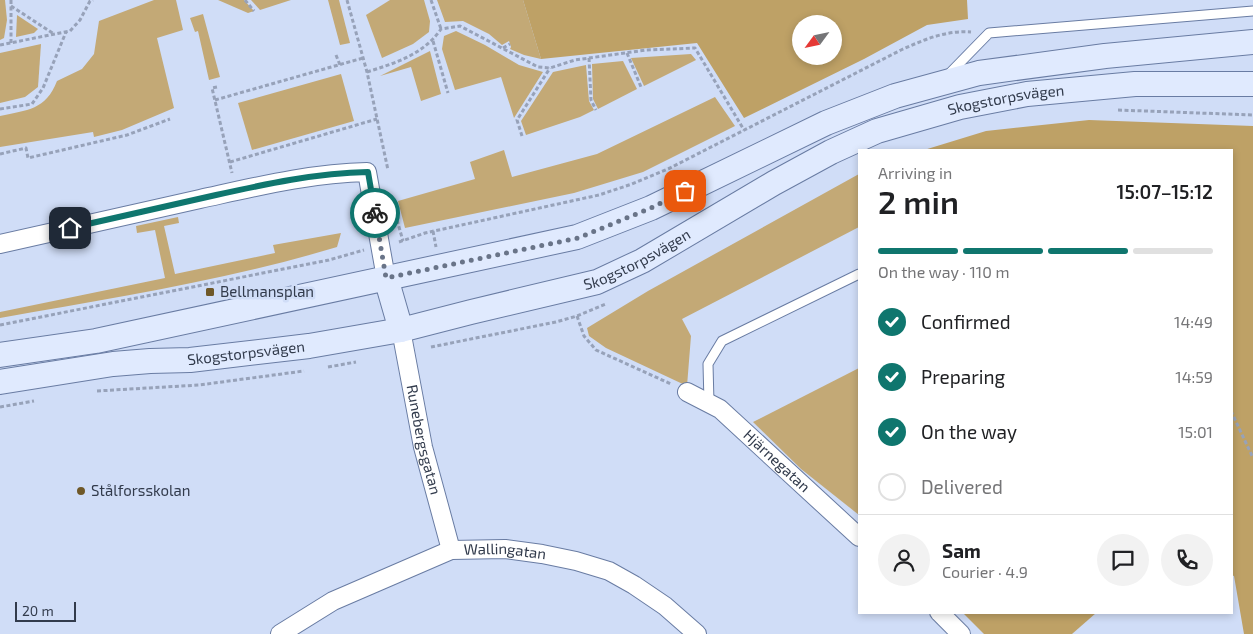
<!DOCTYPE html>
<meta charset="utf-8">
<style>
body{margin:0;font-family:"Exo 2",sans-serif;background:#f2f2f2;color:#202124;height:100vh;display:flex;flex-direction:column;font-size:19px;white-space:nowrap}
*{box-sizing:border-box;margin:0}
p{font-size:16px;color:#757577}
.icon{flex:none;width:28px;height:28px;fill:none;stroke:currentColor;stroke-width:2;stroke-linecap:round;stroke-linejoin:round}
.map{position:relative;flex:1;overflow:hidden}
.drawer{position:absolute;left:858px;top:149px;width:375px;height:465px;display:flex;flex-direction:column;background:#fff;border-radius:0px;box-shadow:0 2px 8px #0003}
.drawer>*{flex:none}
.needle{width:32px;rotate:237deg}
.controls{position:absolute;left:792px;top:15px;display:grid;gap:10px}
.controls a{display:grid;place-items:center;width:50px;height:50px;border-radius:50%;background:#fff;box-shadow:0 2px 8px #0003;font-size:25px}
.scale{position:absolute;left:15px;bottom:12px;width:61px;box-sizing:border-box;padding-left:5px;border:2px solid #323b4c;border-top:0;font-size:14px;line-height:18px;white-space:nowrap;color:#323b4c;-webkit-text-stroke:4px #d0ddf7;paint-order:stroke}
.pin{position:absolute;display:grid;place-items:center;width:42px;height:42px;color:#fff;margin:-21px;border-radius:10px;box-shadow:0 2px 8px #0006}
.courier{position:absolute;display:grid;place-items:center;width:50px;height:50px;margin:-25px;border:4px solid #0f766e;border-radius:50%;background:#fff;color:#222;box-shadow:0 1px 6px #0007}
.head em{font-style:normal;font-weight:600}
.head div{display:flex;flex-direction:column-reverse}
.head{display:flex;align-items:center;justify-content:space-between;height:85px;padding:0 20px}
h1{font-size:32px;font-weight:600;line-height:38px}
.bar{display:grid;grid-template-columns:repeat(4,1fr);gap:8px 5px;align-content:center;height:60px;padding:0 20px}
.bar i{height:6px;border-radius:4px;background:#e0e0e0}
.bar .current{background:#0f766e}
.bar p{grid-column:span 4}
.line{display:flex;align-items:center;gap:12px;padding:0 20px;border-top:1px solid #e0e0e0}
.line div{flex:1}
.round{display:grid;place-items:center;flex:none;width:52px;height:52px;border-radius:26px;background:#f2f2f2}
ol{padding:0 20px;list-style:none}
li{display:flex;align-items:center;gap:15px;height:55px}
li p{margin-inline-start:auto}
li .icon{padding:5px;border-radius:50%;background:#0f766e;color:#fff;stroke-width:4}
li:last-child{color:#757577}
li i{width:28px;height:28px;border:2px solid #e0e0e0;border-radius:50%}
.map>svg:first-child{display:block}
.green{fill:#c3a976}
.forest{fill:#bea166;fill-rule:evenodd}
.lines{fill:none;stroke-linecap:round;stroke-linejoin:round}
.lane-casing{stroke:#697ca3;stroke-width:11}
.street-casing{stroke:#697ca3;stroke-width:20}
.secondary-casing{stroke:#697ca3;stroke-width:26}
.path{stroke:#97a2b9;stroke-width:3;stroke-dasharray:4 2.5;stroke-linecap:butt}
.lane{stroke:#fff;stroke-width:9}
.street{stroke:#fff;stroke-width:18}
.secondary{stroke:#e0eafe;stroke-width:24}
.done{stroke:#697488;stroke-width:5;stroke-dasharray:0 9}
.route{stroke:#0f766e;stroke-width:6}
.poi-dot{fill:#6f5828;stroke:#d0ddf7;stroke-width:2}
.labels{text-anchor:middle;stroke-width:5;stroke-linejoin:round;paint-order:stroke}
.street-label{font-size:15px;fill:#323b4c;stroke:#d0ddf7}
.poi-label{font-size:15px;fill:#323b4c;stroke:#d0ddf7;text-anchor:start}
</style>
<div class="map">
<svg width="1253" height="634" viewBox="0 0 1253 634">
<rect width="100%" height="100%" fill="#d0ddf7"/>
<g class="green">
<polygon points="0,0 5,0 7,20 4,38 0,40"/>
<path d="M154,0H176L183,30L157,38L174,108L122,130L94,137L93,132L0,147V116C27,110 46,110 57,81L82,69L94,54L99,21Z"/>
<polygon points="218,0 244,0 254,11 248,13"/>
<polygon points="251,0 291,0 260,10"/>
<polygon points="328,0 339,0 350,43 340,45"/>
<polygon points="390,0 424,0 430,21 429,32 413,44 382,58 366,15"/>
<polygon points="437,0 523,0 541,59 524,55 510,49 511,47 509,41 502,45 489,34 463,21 445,22"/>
<polygon points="203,14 220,77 209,80 198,31 195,32 190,18"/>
<polygon points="17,15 38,29 34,33 16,37"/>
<polygon points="456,31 485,45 519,65 543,72 514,118 501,77 455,90 442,49 444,36"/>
<polygon points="41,44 38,87 25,97 0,103 0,53"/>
<polygon points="430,51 441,94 421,101 411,67 380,76"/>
<polygon points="691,54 696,60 644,86 631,58"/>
<polygon points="623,61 637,89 598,109 593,99 592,64"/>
<polygon points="586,65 589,101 594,110 580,117 526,135 521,121 553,72"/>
<polygon points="341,74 354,121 252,150 238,103"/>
<polygon points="715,97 735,126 643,172 574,193 405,228 398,201 475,179 470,162 504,150 512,177 597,154"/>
<polygon points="859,174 859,227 682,319 691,336 687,386 606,348 589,336 587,328 648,291"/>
<path d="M178,217L179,223L164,226L175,274L275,253L273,245L341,233L337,247C228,280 113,298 0,318V312L165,278L155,230L137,233L136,226Z"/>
<polygon points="859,368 859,515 801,469 753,422"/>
</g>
<g class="forest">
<path d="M523,0H967L968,19L927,25L864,59L744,118L697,43L541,59ZM801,24H834V56H801Z"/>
<polygon points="1089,120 1253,126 1253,634 1244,634 1234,576 1231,575 1231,150 924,150 986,131"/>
<polygon points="963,613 1096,613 1072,634 984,634"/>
</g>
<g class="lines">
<defs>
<g id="lane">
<polyline points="949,74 989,33 1253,11"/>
<polyline points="709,403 708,364 722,341 859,274"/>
</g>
<g id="street">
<path d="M0,244C67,229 133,214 200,199C255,187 311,173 367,172L386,278"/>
<path id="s1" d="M401,330L423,447L451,550"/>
<path id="s2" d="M687,392L720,409L859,537"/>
<polyline points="939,612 961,634"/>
<path id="s3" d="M280,634L333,601L451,550L505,549L542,554L576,561L609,571L634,585L665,606L697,634"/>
</g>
<g id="secondary">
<polyline points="386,278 401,330"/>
<polyline points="0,355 96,341 577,237 651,208 826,123 895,96 979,73 1105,56 1253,42"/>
<path id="s4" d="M0,382L113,364L150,361L190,360L309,346L401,330L471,312L597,282L642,261L774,183L831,152L877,131L960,107L1027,94L1135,84H1253"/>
</g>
</defs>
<use href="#lane" class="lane-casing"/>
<use href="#street" class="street-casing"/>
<use href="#secondary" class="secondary-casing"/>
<g class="path">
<polyline points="245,0 254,11"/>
<polyline points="347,0 367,72 388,170"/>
<polyline points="431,0 441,29"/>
<polyline points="11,6 54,34"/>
<polyline points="433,41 448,93"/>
<polyline points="11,43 11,0"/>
<polyline points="0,45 70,31 80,20 90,1 93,0"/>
<polyline points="503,48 510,44"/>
<polyline points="627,53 641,87"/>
<polyline points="336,55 340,65"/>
<polyline points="589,58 591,100 596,110"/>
<path d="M367,72C395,63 423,55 441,29L460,26L538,67L550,68L575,60L646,50L695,48L744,130"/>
<polyline points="217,87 212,88 232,173"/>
<polyline points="215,100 363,58"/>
<polyline points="0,109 32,104 43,88 66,32"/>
<polyline points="1118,110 1253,115"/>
<polyline points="522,136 517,120 550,68"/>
<polyline points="0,154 26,148 28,158 127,135 170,119"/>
<polyline points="230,162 377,119"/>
<polyline points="397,220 403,241"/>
<polyline points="433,231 436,247"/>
<path d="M399,242L425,233L599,195L632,184L670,168L901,50C923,40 946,30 971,32"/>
<polyline points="577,316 584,336 596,350 671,384"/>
<polyline points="0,325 329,260 364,250"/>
<polyline points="431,347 556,322 577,316 606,304"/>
<polyline points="328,367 356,362"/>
<polyline points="97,391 199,385 304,371"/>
<polyline points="0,407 34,401"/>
<polyline points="1231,411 1253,458"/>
</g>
<use href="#lane" class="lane"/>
<use href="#street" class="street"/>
<use href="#secondary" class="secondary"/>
</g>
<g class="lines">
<polyline class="done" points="375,213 386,278 578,238 651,208 685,191"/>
<path class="route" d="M70,228C119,217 167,206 216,195C266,184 316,173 368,172L375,213"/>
</g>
<g class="poi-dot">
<rect x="205" y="287" width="10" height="10" rx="2.5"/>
<circle cx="81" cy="491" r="5"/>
</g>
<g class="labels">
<g class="street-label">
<text dy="5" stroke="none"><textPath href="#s4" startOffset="1058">Skogstorpsvägen</textPath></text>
<text dy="5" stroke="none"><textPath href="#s4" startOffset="652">Skogstorpsvägen</textPath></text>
<text dy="5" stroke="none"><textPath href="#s4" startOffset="248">Skogstorpsvägen</textPath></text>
<text dy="5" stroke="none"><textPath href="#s1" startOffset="112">Runebergsgatan</textPath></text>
<text dy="5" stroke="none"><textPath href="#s2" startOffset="114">Hjärnegatan</textPath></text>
<text dy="5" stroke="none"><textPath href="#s3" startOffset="245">Wallingatan</textPath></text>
</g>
<g class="poi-label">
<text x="220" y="297">Bellmansplan</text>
<text x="91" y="496">Stålforsskolan</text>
</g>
</g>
</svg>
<div class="controls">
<a><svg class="needle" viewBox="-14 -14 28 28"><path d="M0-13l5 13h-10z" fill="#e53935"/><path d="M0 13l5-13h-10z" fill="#757577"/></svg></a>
</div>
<div class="scale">20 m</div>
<div class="pin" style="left:685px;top:191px;background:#ea580c"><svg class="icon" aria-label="bag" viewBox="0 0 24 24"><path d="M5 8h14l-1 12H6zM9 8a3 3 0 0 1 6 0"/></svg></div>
<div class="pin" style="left:70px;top:228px;background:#1f2937"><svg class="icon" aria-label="home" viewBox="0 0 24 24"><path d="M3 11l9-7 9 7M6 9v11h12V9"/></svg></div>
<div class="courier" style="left:375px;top:213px"><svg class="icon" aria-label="bike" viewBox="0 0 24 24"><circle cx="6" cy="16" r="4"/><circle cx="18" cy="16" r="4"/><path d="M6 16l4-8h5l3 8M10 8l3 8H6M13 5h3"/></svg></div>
<section class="drawer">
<div class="head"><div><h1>2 min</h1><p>Arriving in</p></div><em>15:07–15:12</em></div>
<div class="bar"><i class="current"></i><i class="current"></i><i class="current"></i><i></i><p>On the way · 110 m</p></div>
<ol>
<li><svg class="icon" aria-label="check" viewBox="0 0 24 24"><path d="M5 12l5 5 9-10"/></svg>Confirmed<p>14:49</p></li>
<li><svg class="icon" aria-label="check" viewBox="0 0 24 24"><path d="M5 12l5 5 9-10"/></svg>Preparing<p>14:59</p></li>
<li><svg class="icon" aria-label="check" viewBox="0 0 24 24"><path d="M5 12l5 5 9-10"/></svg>On the way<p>15:01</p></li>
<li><i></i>Delivered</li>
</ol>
<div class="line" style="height:90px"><a class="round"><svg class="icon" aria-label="person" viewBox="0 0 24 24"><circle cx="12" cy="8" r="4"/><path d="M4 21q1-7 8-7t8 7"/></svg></a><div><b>Sam</b><p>Courier · 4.9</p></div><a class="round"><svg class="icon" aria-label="chat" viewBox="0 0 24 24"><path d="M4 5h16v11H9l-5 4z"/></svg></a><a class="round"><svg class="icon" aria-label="phone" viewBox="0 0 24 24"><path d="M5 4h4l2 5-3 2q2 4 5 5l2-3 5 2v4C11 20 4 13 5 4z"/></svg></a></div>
</section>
</div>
